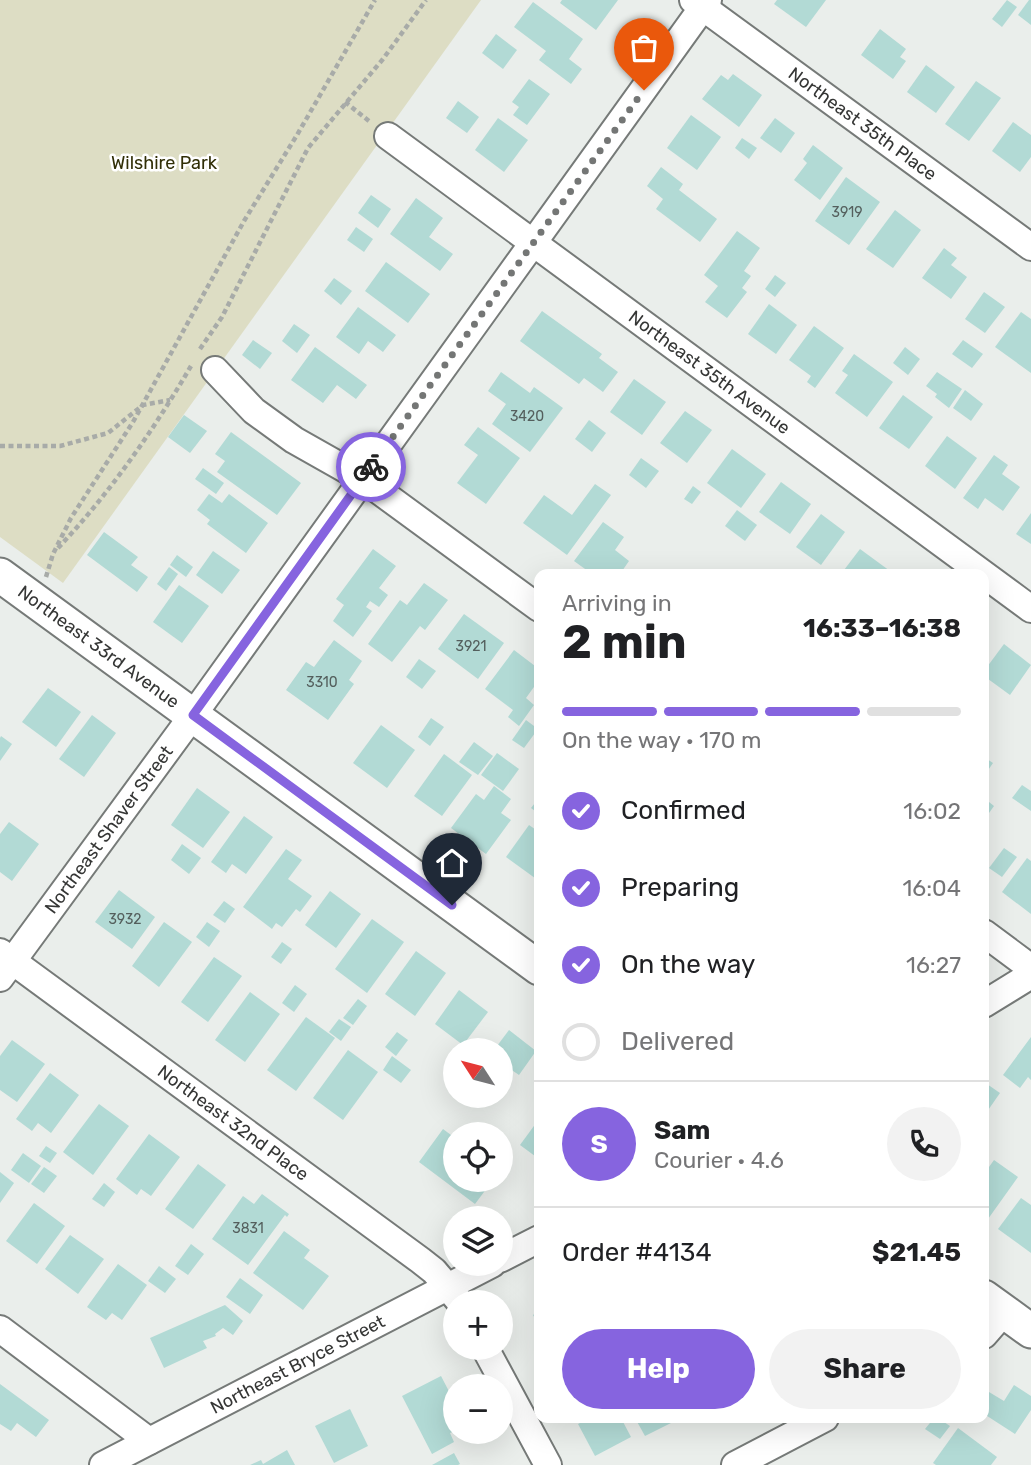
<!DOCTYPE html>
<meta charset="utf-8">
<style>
body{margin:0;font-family:Rubik,sans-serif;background:#f2f2f2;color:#202124;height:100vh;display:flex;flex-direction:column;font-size:26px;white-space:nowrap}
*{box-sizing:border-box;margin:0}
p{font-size:23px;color:#757577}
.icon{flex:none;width:38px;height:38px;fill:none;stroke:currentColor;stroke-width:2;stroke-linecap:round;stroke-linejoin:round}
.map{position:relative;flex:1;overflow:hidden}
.sheet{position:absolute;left:534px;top:569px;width:455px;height:854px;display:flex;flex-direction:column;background:#fff;border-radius:14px;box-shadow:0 7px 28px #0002}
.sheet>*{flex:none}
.needle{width:46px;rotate:306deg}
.buttons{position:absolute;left:443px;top:1038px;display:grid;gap:14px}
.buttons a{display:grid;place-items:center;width:70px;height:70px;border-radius:50%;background:#fff;box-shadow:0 7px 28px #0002;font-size:35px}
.pin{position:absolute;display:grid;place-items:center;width:60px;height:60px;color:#fff;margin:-72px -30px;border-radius:50% 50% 50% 0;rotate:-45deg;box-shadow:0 0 7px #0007}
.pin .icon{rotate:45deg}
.courier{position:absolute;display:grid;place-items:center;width:70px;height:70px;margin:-35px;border:5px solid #8664df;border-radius:50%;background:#fff;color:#222;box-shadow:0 2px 9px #0007}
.overview em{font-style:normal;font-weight:700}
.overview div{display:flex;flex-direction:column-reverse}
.overview{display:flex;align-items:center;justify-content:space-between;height:119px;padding:0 28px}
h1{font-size:46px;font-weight:700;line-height:52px}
.bar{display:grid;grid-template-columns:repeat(4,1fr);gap:10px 7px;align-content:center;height:84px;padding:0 28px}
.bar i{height:9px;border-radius:5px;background:#e0e0e0}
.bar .active{background:#8664df}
.bar p{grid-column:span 4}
.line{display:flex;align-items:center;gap:18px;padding:0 28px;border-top:2px solid #e0e0e0}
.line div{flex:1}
.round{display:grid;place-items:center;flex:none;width:74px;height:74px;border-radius:37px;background:#f2f2f2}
ol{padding:0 28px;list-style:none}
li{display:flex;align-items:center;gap:21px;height:77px}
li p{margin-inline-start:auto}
li .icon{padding:7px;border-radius:50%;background:#8664df;color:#fff;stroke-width:4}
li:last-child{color:#757577}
li i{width:38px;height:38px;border:4px solid #e0e0e0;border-radius:50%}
.button{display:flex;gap:14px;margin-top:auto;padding:14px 28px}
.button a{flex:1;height:80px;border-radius:42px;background:#8664df;color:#fff;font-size:28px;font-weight:700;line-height:80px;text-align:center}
.button a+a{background:#f2f2f2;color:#202124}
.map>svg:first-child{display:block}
.green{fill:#ddddc4}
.building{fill:#b2dad5}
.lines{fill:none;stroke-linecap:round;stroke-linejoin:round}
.minor-casing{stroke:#767a78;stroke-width:30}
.major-casing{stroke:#767a78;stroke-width:37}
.path{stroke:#a8aba8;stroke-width:4.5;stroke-dasharray:5 3.5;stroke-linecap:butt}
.minor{stroke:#fff;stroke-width:26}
.major{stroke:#fff;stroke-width:33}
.done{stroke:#747675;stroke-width:7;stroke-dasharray:0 12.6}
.route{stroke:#8664df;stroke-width:9}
.labels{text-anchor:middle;stroke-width:5;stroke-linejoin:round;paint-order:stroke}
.number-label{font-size:14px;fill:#545f5d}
.street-label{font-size:18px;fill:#353635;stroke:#fff}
.park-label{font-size:18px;fill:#312f07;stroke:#fff}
</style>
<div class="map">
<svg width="1031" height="1465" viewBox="0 0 1031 1465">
<rect width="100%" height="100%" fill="#eaeeeb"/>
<polygon class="green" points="0,0 481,0 63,583 0,537"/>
<g class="building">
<polygon points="562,0 618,0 596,30 560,3"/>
<polygon points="777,0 826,0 806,27 774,4"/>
<polygon points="1007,0 1017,7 1002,27 992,19"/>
<polygon points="1029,0 1031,0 1031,25 1018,15"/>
<polygon points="533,2 583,39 569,59 582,69 571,84 539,60 546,51 514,27"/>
<polygon points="880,29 906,49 900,57 906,61 893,79 861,55"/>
<polygon points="496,34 517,50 503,69 482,53"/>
<polygon points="926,65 955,87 936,113 907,92"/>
<polygon points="733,74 762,95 739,127 702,99 721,75 728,80"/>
<polygon points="529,79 550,94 527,125 513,115 519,107 512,102"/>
<polygon points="976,81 1001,98 969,141 945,124"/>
<polygon points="458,101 479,117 467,133 446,118"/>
<polygon points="691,115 721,137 697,170 667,148"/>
<polygon points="498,118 528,140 504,172 475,150"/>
<polygon points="775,118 795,133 781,153 760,138"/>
<polygon points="1013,122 1031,135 1031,157 1020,172 992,151"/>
<polygon points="742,138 757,148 749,159 735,148"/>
<polygon points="813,145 843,168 820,200 794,180 807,163 803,159"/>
<polygon points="661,167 683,184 679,190 717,219 700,242 656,209 663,199 647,186"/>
<polygon points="846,177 880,202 849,245 815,221"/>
<polygon points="371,195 391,209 378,228 358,213"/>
<polygon points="416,198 443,218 429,237 453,254 440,271 390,234"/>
<polygon points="895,210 921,230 893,268 866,249"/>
<polygon points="356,227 373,239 364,252 347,240"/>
<polygon points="737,231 760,248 744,271 751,276 742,288 747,292 727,318 705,302 718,286 704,275"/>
<polygon points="944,248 957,258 951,265 967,277 951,299 922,278"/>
<polygon points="386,262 430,294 408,323 365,291"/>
<polygon points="775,275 786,283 775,297 765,289"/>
<polygon points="334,278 352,291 341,305 324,291"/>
<polygon points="984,292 1005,307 985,333 965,319"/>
<polygon points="769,304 797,325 776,354 748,334"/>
<polygon points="358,307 396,335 383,352 368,341 359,354 336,337"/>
<polygon points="542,311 602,354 599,358 618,372 603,392 584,378 579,384 520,341"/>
<polygon points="1021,312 1031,319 1031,373 995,347"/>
<polygon points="294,324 310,335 297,353 282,341"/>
<polygon points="814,326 844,348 815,388 807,382 811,376 789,360"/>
<polygon points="253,340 272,353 260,369 242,355"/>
<polygon points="963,340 983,354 972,368 952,354"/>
<polygon points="315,347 367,385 356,399 337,385 323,403 291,380"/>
<polygon points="905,347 920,359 908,375 893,363"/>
<polygon points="854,354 893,382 867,417 835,393 848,375 842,371"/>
<polygon points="501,372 530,393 534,387 563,408 530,452 492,424 506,404 488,391"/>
<polygon points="937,372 962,389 949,408 935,397 937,394 926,386"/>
<polygon points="634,379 666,402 642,435 610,412"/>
<polygon points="965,390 983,404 971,421 953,408"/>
<polygon points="903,395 933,417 909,449 879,428"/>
<polygon points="685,411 712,430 687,463 660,443"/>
<polygon points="184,415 207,431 190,453 168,437"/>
<polygon points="589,420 606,433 592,452 575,439"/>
<polygon points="478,427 520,458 486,504 457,483 478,455 464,445"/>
<polygon points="231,432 301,483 277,515 217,472 225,461 215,454"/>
<polygon points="947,436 977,458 955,489 925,466"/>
<polygon points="732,449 766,474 741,508 707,483"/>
<polygon points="994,455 1008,465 1002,474 1020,487 1003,511 985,498 978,509 963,498"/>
<polygon points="641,458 659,471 646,488 629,475"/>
<polygon points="203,468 224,483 216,494 195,479"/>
<polygon points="781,482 811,504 790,534 759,512"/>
<polygon points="595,484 611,495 567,555 523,523 544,495 572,515"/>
<polygon points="693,486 701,492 692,504 684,499"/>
<polygon points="209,494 222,503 229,494 268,523 246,553 207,524 210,520 197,510"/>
<polygon points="737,510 757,525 745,541 725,526"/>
<polygon points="1031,513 1031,544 1016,534"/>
<polygon points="821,514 845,532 821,565 796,547"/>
<polygon points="603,522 624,537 615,550 629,561 620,574 592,574 574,561"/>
<polygon points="104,532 138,557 131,565 148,577 137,592 87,555"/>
<polygon points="373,549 396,566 379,588 388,595 379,607 370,601 366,607 372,611 353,637 333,621 344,605 336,599"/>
<polygon points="860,549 890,571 887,574 841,574"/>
<polygon points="213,551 240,570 222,594 196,575"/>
<polygon points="177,555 193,567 186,577 170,565"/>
<polygon points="169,567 178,574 166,591 157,584"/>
<polygon points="424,583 448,600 425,630 420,626 392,662 368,644 400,600 407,605"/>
<polygon points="179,585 209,606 182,643 153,622"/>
<polygon points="464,614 504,643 478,679 438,649"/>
<polygon points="334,640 362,661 349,680 354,684 328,720 286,690 306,662 314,667"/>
<polygon points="1004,644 1031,665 1010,695 984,676 984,671"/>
<polygon points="514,650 539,669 539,680 526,698 534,705 519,726 508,717 513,710 485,689"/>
<polygon points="419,659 436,671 422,689 406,677"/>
<polygon points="48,688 81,712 56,747 22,722"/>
<polygon points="92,715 116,733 84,777 59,759"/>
<polygon points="431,718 444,727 430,746 418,737"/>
<polygon points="526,720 538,729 524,748 512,740"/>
<polygon points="381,725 415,750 387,788 353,763"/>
<polygon points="1,736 12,744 0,761 0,738"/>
<polygon points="474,742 493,756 478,775 459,762"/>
<polygon points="497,753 519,769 503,791 481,775"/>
<polygon points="444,754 472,775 442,816 414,796"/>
<polygon points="984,757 993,763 984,776"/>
<polygon points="1022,785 1031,791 1031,811 1012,798"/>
<polygon points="494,786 511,799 501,813 511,820 486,854 451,828 476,794 484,800"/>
<polygon points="197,788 230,812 203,848 171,825"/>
<polygon points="539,798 539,814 531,808"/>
<polygon points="984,798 994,806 984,820"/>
<polygon points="244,816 273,837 246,874 232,864 226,873 211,862"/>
<polygon points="9,822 39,844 12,881 0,872 0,834"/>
<polygon points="529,825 539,832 539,881 506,857"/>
<polygon points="182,844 201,858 189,874 171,860"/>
<polygon points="1004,848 1017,857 1002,877 989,868"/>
<polygon points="286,849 302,860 288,879 312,896 300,912 296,909 282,927 276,923 272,929 243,907"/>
<polygon points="1027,858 1031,861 1031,914 1002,892"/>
<polygon points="119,890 155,917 132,949 95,922"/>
<polygon points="330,891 361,914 336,948 305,925"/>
<polygon points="224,901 235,909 225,923 213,915"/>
<polygon points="372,919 404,942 367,993 335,969"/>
<polygon points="164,922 192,942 159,987 132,966"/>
<polygon points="207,922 220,931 209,947 196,937"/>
<polygon points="282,942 292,949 281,964 271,957"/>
<polygon points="416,951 446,973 415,1016 385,994"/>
<polygon points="214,957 242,976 208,1022 181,1002"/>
<polygon points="295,985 307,994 294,1012 282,1003"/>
<polygon points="459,990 488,1012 463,1045 435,1024"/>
<polygon points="250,992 280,1014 245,1062 215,1040"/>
<polygon points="358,999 367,1006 353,1025 343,1018"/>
<polygon points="306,1017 335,1038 296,1091 267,1070"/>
<polygon points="339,1019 351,1027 341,1041 329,1032"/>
<polygon points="509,1030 536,1051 519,1075 500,1062 500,1050 494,1050"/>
<polygon points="397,1032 408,1040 396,1056 385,1047"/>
<polygon points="1031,1037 1031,1080 1028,1077 1020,1088 1003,1075"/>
<polygon points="12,1040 45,1064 17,1102 0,1090 0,1056"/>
<polygon points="348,1050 378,1072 343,1120 313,1098"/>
<polygon points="392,1056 411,1070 401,1083 383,1070"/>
<polygon points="50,1073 79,1095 51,1133 38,1123 32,1131 16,1119"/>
<polygon points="984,1082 1000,1093 984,1116"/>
<polygon points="99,1104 129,1126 93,1175 63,1152"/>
<polygon points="539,1119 539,1159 520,1145"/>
<polygon points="443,1129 455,1138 455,1180 493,1180 475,1204 419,1162"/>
<polygon points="149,1134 180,1157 151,1196 141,1189 137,1195 116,1179"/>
<polygon points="46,1146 57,1153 50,1163 39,1156"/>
<polygon points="23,1153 41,1166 29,1183 11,1170"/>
<polygon points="994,1160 1018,1177 988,1219 984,1216 984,1163 989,1167"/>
<polygon points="198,1164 226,1185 193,1229 165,1209"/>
<polygon points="44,1167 57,1176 44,1193 31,1184"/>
<polygon points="0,1172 14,1183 0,1203"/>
<polygon points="104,1183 115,1192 104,1207 92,1199"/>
<polygon points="262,1194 289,1214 287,1217 285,1215 248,1265 212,1239 243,1196 254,1204"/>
<polygon points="1021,1198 1031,1205 1031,1253 998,1229"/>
<polygon points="34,1203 65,1226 37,1264 6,1241"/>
<polygon points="284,1231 310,1250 304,1258 329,1276 303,1310 253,1273"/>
<polygon points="70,1235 104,1259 78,1294 45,1269"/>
<polygon points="191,1244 204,1254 188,1275 175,1266"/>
<polygon points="118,1264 147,1285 122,1320 112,1313 106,1320 87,1307"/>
<polygon points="159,1266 176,1279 165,1293 148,1281"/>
<polygon points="240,1278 263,1295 250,1314 226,1297"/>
<polygon points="225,1305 243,1321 233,1335 223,1328 215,1334 216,1336 203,1341 207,1348 164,1368 150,1338"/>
<polygon points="539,1311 539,1326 533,1315"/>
<polygon points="441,1376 455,1403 455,1431 450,1433 454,1442 432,1454 402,1396"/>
<polygon points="0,1384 49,1420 36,1437 17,1423 11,1431 0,1424"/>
<polygon points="1014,1385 1031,1396 1031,1410 1015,1434 984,1414 984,1389 1004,1401"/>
<polygon points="350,1409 368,1446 334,1463 315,1426"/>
<polygon points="590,1418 621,1418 631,1437 595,1456 578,1424"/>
<polygon points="635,1418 681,1418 645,1436"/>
<polygon points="934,1418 938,1418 950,1426 940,1439 925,1429"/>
<polygon points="958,1428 997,1457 991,1465 936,1465 933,1463"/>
<polygon points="287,1450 295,1465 250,1465 261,1460 263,1464"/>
<polygon points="454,1453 460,1464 458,1465 432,1465"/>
</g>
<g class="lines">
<defs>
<g id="minor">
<path id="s1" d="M693,0L1031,247"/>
<path id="s2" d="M388,136L1031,609"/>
<polyline points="215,370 254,411 294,440 363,479 539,608"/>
<polyline points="984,933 1031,968"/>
<path id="s3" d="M0,952L420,1260L434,1271L460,1302"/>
<path id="s4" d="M0,978L193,715L708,0"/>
<polyline points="984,1004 1031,975"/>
<polyline points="500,1259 539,1239"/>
<polyline points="0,1329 149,1441"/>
<polyline points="984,1335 1004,1312"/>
<polyline points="485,1348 548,1465"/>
<path id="s5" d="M103,1465L492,1264"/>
<polyline points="735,1465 825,1418"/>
</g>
<g id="major">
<path id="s6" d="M0,575L539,968"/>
<polyline points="984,1297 1031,1331"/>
</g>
</defs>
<use href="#minor" class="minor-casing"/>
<use href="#major" class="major-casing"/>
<g class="path">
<polyline points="345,102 369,121"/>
<polyline points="200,349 222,317 308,148 383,59 426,0"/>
<polyline points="0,446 60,446 108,433 143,405 170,400"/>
<path d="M58,548C110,493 153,431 191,366"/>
<polyline points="46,577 53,554 71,518 133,422 244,221 297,135 375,0"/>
</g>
<use href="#minor" class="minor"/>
<use href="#major" class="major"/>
</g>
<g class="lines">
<polyline class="done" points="371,467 644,90"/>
<polyline class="route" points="371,467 193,715 452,905"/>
</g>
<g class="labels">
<g class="number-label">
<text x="847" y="217">3919</text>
<text x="527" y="421">3420</text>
<text x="471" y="651">3921</text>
<text x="322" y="687">3310</text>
<text x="125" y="924">3932</text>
<text x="248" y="1233">3831</text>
</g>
<g class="street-label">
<text dy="6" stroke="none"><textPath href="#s1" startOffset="210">Northeast 35th Place</textPath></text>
<text dy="6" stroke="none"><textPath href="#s2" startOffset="399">Northeast 35th Avenue</textPath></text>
<text dy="6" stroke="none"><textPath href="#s6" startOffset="122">Northeast 33rd Avenue</textPath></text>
<text dy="6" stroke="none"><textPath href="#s4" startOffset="184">Northeast Shaver Street</textPath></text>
<text dy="6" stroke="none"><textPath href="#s3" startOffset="289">Northeast 32nd Place</textPath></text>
<text dy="6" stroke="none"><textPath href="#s5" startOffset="219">Northeast Bryce Street</textPath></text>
</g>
<g class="park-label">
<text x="164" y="169">Wilshire Park</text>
</g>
</g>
</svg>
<div class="buttons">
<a><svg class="needle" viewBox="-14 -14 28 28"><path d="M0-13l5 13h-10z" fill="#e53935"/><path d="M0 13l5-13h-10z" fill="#757577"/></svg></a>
<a><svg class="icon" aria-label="locate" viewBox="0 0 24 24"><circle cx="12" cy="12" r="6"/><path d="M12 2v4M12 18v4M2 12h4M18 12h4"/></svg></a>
<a><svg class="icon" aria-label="layers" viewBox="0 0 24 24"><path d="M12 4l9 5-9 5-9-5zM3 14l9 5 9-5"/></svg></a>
<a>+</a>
<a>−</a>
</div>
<div class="pin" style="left:644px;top:90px;background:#ea580c"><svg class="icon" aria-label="bag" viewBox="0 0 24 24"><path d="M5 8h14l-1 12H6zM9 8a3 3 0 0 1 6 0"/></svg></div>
<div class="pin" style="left:452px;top:905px;background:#1f2937"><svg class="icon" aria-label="home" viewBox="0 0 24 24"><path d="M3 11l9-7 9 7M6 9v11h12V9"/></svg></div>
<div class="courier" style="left:371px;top:467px"><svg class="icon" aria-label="bike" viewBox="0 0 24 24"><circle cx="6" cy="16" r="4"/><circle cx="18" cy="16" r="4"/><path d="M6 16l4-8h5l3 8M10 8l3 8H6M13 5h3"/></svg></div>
<section class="sheet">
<div class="overview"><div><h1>2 min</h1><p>Arriving in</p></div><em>16:33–16:38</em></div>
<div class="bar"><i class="active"></i><i class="active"></i><i class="active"></i><i></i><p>On the way · 170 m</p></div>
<ol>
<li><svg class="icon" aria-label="check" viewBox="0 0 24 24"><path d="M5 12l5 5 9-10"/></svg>Confirmed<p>16:02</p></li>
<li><svg class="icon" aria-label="check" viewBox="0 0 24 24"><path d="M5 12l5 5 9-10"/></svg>Preparing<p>16:04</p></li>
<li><svg class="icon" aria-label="check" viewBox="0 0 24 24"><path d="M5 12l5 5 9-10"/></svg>On the way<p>16:27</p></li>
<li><i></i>Delivered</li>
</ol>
<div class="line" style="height:126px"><b class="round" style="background:#8664df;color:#fff">S</b><div><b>Sam</b><p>Courier · 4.6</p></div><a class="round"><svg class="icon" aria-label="phone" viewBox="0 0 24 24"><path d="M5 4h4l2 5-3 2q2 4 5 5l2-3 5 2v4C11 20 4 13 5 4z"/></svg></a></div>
<div class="line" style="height:91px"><div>Order #4134</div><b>$21.45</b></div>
<div class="button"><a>Help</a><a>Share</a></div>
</section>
</div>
